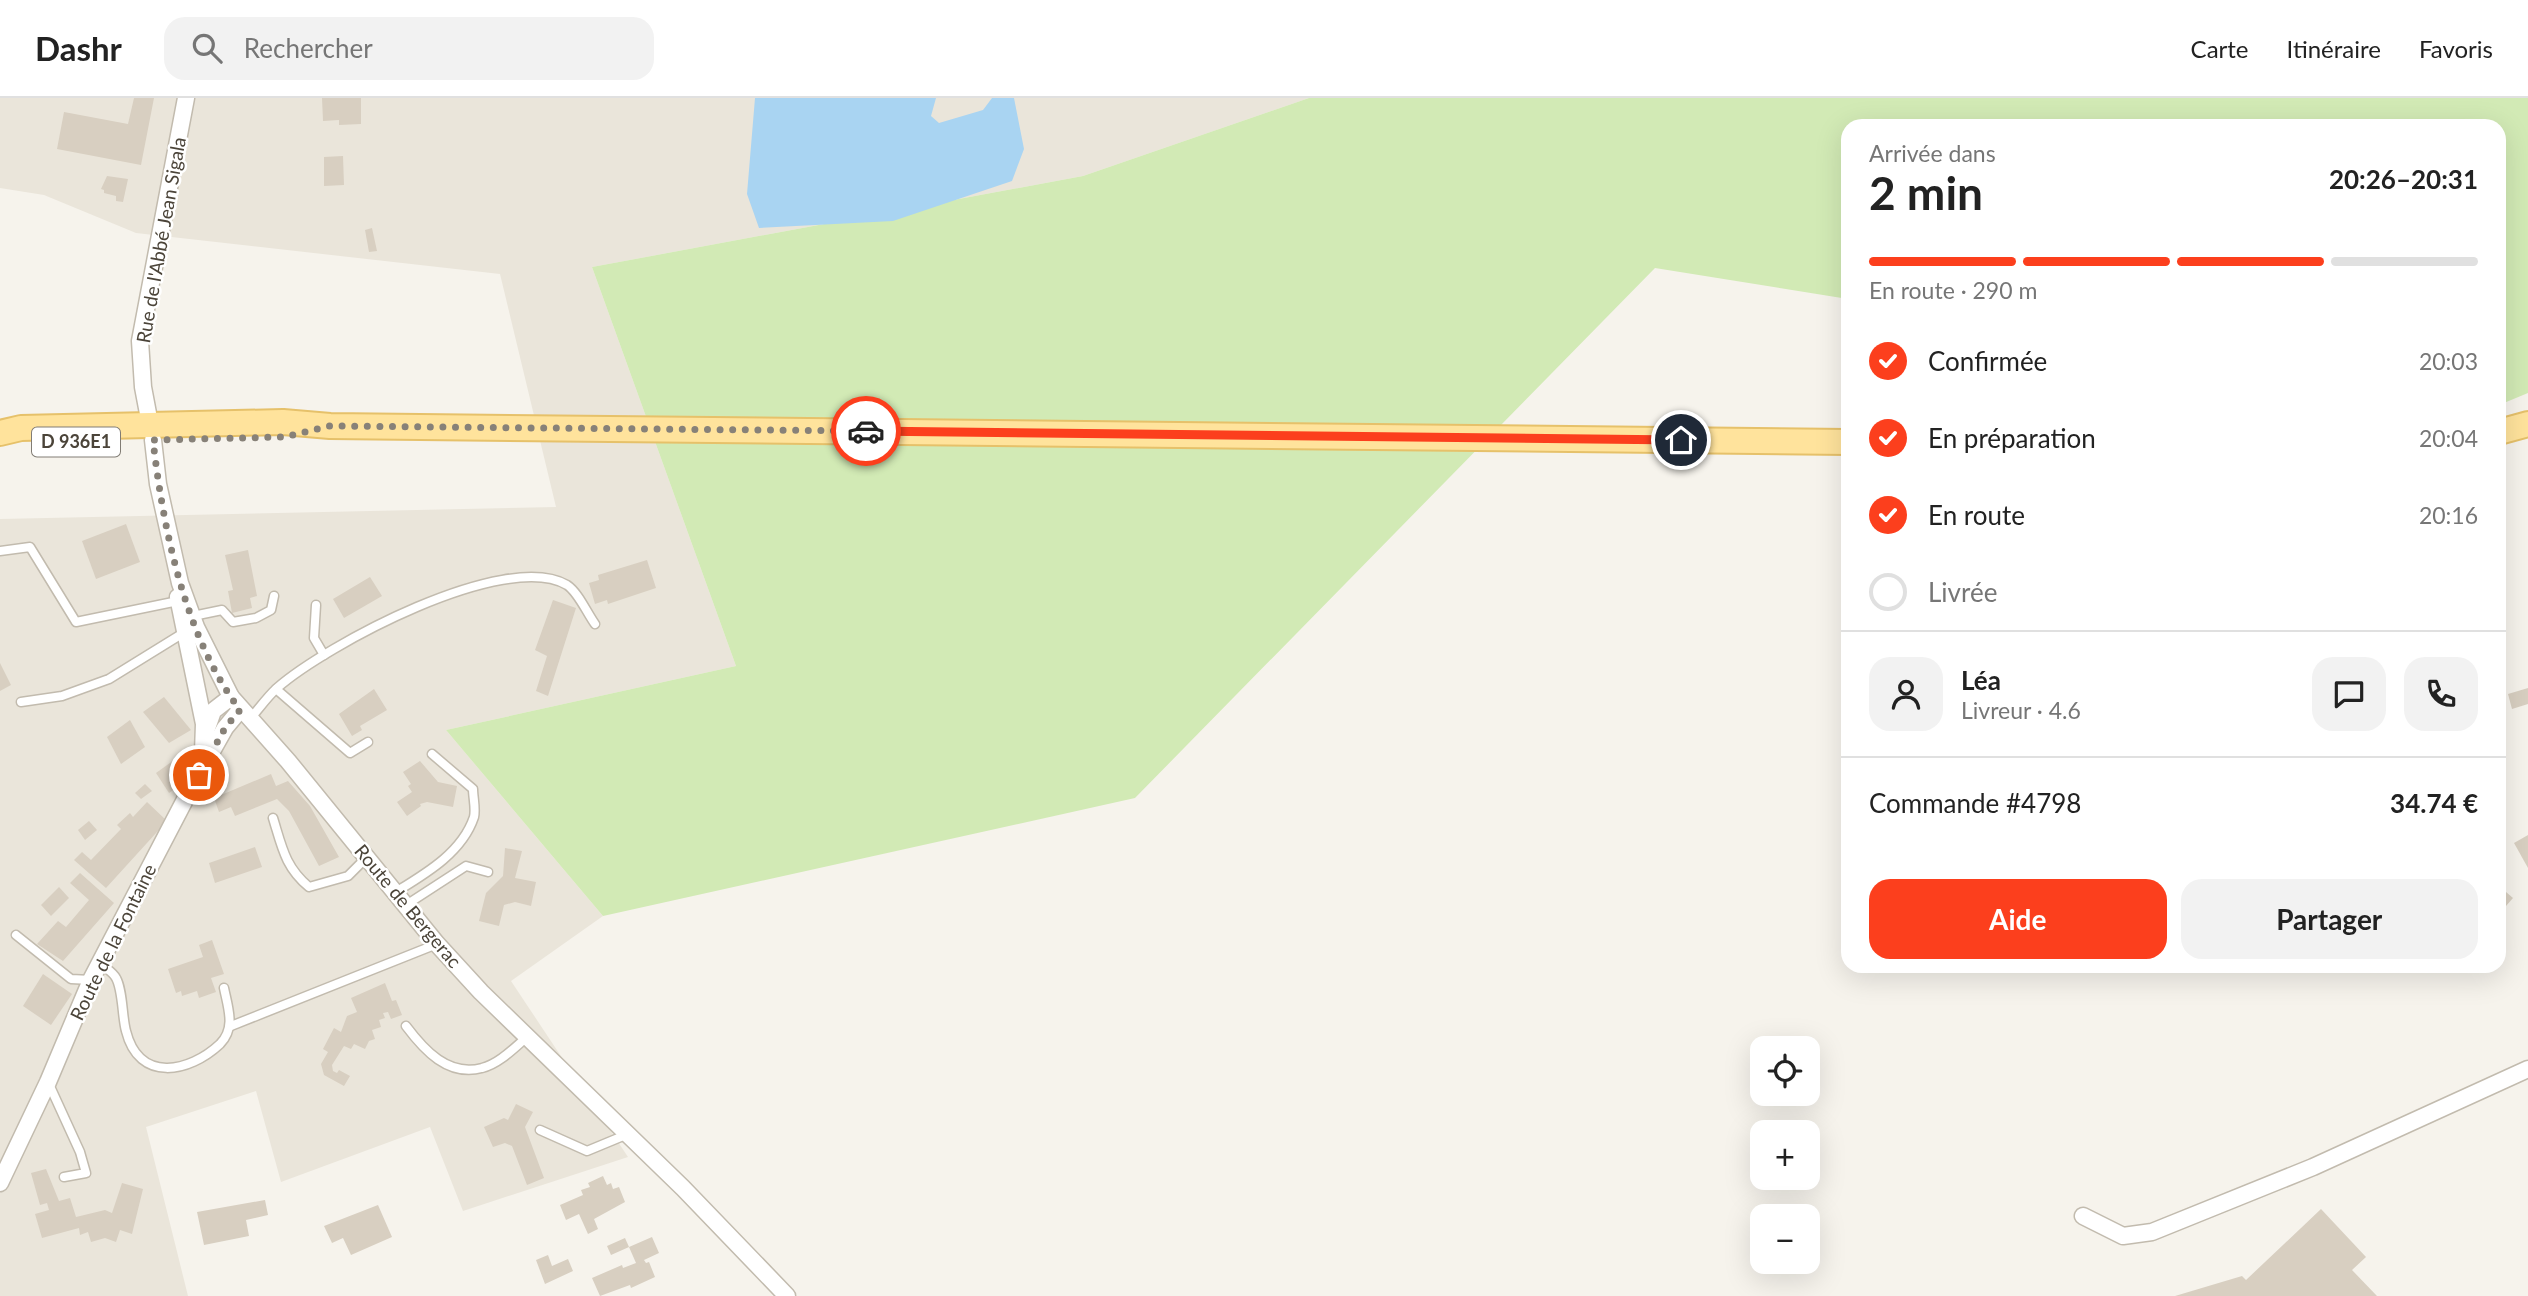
<!DOCTYPE html>
<html lang="fr">
<meta charset="utf-8">
<style>
body{margin:0;font-family:Lato,sans-serif;background:#f2f2f2;color:#222;height:100vh;display:flex;flex-direction:column;font-size:26px;white-space:nowrap}
*{box-sizing:border-box;margin:0}
p{font-size:23px;color:#767676}
.icon{flex:none;width:38px;height:38px;fill:none;stroke:currentColor;stroke-width:2;stroke-linecap:round;stroke-linejoin:round}
.map{position:relative;flex:1;overflow:hidden}
.sheet{position:absolute;left:1841px;top:21px;width:665px;height:854px;display:flex;flex-direction:column;background:#fff;border-radius:21px;box-shadow:0 7px 28px #0002}
.sheet>*{flex:none}
.tools{position:absolute;left:1750px;top:938px;display:grid;gap:14px}
.tools a{display:grid;place-items:center;width:70px;height:70px;border-radius:14px;background:#fff;box-shadow:0 7px 28px #0002;font-size:35px}
.pin{position:absolute;display:grid;place-items:center;width:60px;height:60px;color:#fff;margin:-30px;border:4px solid #fff;border-radius:50%;box-shadow:0 2px 7px #0007}
.courier{position:absolute;display:grid;place-items:center;width:70px;height:70px;margin:-35px;border:5px solid #fc3f1d;border-radius:50%;background:#fff;color:#222;box-shadow:0 2px 9px #0007}
.headline em{font-style:normal;font-weight:700}
.headline div{display:flex;flex-direction:column-reverse}
.headline{display:flex;align-items:center;justify-content:space-between;height:119px;padding:0 28px}
h1{font-size:46px;font-weight:700;line-height:52px}
.bar{display:grid;grid-template-columns:repeat(4,1fr);gap:10px 7px;align-content:center;height:84px;padding:0 28px}
.bar i{height:9px;border-radius:5px;background:#e0e0e0}
.bar .current{background:#fc3f1d}
.bar p{grid-column:span 4}
.line{display:flex;align-items:center;gap:18px;padding:0 28px;border-top:2px solid #e0e0e0}
.line div{flex:1}
.round{display:grid;place-items:center;flex:none;width:74px;height:74px;border-radius:21px;background:#f2f2f2}
ol{padding:0 28px;list-style:none}
li{display:flex;align-items:center;gap:21px;height:77px}
li p{margin-inline-start:auto}
li .icon{padding:7px;border-radius:50%;background:#fc3f1d;color:#fff;stroke-width:4}
li:last-child{color:#767676}
li i{width:38px;height:38px;border:4px solid #e0e0e0;border-radius:50%}
.button{display:flex;gap:14px;margin-top:auto;padding:14px 28px}
.button a{flex:1;height:80px;border-radius:21px;background:#fc3f1d;color:#fff;font-size:28px;font-weight:700;line-height:80px;text-align:center}
.button a+a{background:#f2f2f2;color:#222}
header{display:flex;align-items:center;gap:42px;box-sizing:border-box;height:98px;padding:0 35px;background:#fff;border-bottom:2px solid #e0e0e0}
header strong{font-size:33px}
nav{display:flex;gap:38px;margin-inline-start:auto;font-size:24px}
.search{width:490px;height:63px;background:#f2f2f2;display:flex;align-items:center;gap:18px;box-sizing:border-box;padding:0 24px;border-radius:21px;color:#767676;font-size:26px}
.map>svg:first-child{display:block}
.residential{fill:#eae5da}
.green{fill:#d2eab5}
.water{fill:#a9d4f2}
.building{fill:#d8cfc1}
.lines{fill:none;stroke-linecap:round;stroke-linejoin:round}
.service-casing{stroke:#c2bbae;stroke-width:11}
.minor-casing{stroke:#c2bbae;stroke-width:19}
.primary-casing{stroke:#e6c16a;stroke-width:28}
.service{stroke:#fff;stroke-width:8}
.minor{stroke:#fff;stroke-width:16}
.primary{stroke:#ffe39c;stroke-width:24}
.done{stroke:#878178;stroke-width:7;stroke-dasharray:0 12.6}
.route{stroke:#fc3f1d;stroke-width:9}
.labels{text-anchor:middle;stroke-width:5;stroke-linejoin:round;paint-order:stroke}
.shield{fill:#fff;stroke:#817c74;stroke-width:2}
.shield-label{font-size:18px;font-weight:bold;fill:#4b4439}
.street-label{font-size:19px;fill:#4b4439;stroke:#fff}
</style>
<header>
<strong>Dashr</strong>
<div class="search"><svg class="icon" aria-label="search" viewBox="0 0 24 24"><circle cx="10" cy="10" r="6"/><path d="M15 15l6 6"/></svg>Rechercher</div>
<nav><a>Carte</a><a>Itinéraire</a><a>Favoris</a></nav>
</header>
<div class="map">
<svg width="2528" height="1198" viewBox="0 0 2528 1198">
<rect width="100%" height="100%" fill="#f6f3ec"/>
<polygon class="residential" points="0,0 1309,0 1083,78 592,169 736,568 446,632 603,818 511,883 628,1059 463,1113 430,1029 281,1084 256,993 146,1029 188,1198 0,1198 0,421 556,409 500,176 136,135 44,97 0,90"/>
<polygon class="green" points="1309,0 2528,0 2528,295 2499,307 2499,28 1848,28 1848,201 1655,170 1135,700 603,818 446,632 736,568 592,169 1083,78"/>
<polygon class="water" points="755,0 936,0 931,18 939,25 983,12 992,0 1014,0 1024,51 1012,83 893,123 759,130 747,96"/>
<g class="building">
<polygon points="134,0 154,0 141,67 57,51 64,14 128,26"/>
<polygon points="322,0 361,0 361,26 339,27 339,22 323,23"/>
<polygon points="343,58 344,87 324,88 324,59"/>
<polygon points="107,78 128,81 123,104 116,103 116,98 104,95 104,92 101,91"/>
<polygon points="372,130 377,153 369,154 365,132"/>
<polygon points="126,426 140,464 96,481 82,443"/>
<polygon points="248,452 257,498 250,500 252,510 232,515 228,493 233,492 225,457"/>
<polygon points="647,462 656,490 608,506 607,502 595,506 589,485 599,482 598,477"/>
<polygon points="370,479 382,498 344,520 333,501"/>
<polygon points="553,502 576,510 548,598 536,593 547,558 535,552"/>
<polygon points="0,565 11,587 0,593"/>
<polygon points="2528,590 2528,606 2512,611 2508,596"/>
<polygon points="374,591 387,612 360,628 362,632 352,638 339,616"/>
<polygon points="164,599 191,632 169,645 143,614"/>
<polygon points="130,622 145,649 121,666 107,639"/>
<polygon points="181,657 196,675 169,695 156,675"/>
<polygon points="420,663 438,684 457,688 453,709 427,704 420,706 421,708 407,718 397,704 412,694 408,688 411,686 403,674"/>
<polygon points="271,676 276,688 288,683 310,708 339,759 319,768 289,713 277,701 235,718 231,709 219,714 214,700"/>
<polygon points="145,686 152,693 141,701 135,695"/>
<polygon points="147,704 167,723 106,790 74,762 82,754 91,762 121,731 117,727 130,715 133,719"/>
<polygon points="89,723 97,732 85,742 78,732"/>
<polygon points="2528,737 2528,770 2514,745"/>
<polygon points="255,749 262,769 215,785 209,765"/>
<polygon points="505,750 522,753 515,780 536,784 531,808 515,804 504,807 499,828 479,823 486,795 503,778"/>
<polygon points="80,775 114,805 63,863 37,846 58,823 66,829 89,802 70,785"/>
<polygon points="2499,788 2513,800 2499,816"/>
<polygon points="59,789 69,800 51,818 41,807"/>
<polygon points="212,842 224,876 211,880 216,894 199,900 197,893 182,898 181,893 176,895 168,871 203,859 199,847"/>
<polygon points="43,876 72,896 51,927 23,908"/>
<polygon points="385,885 392,903 396,902 402,917 391,921 388,914 383,915 385,920 379,922 381,929 372,932 375,941 369,943 365,951 354,946 351,951 344,948 332,967 333,973 337,975 339,972 350,978 344,988 324,977 321,966 328,954 323,951 334,930 341,934 347,918 357,914 351,900"/>
<polygon points="516,1006 533,1014 525,1029 544,1080 527,1087 512,1048 505,1045 493,1049 484,1029 504,1020 508,1022"/>
<polygon points="46,1071 59,1103 70,1100 76,1119 105,1112 112,1115 122,1085 143,1091 132,1136 120,1132 116,1144 105,1140 91,1144 88,1134 80,1137 79,1130 42,1140 35,1116 49,1112 47,1105 40,1107 31,1075"/>
<polygon points="603,1078 607,1087 611,1085 613,1091 619,1089 625,1104 594,1121 598,1131 588,1136 579,1116 566,1122 560,1107 583,1097 581,1092 590,1089 588,1085"/>
<polygon points="265,1102 268,1117 246,1122 249,1138 204,1147 197,1114"/>
<polygon points="378,1107 392,1139 351,1157 343,1140 332,1145 324,1128"/>
<polygon points="2321,1111 2366,1159 2352,1172 2377,1198 2175,1198 2242,1178 2246,1182"/>
<polygon points="652,1139 659,1155 644,1162 646,1165 649,1164 655,1179 631,1190 630,1187 600,1198 592,1180 622,1167 623,1170 636,1165 629,1149"/>
<polygon points="625,1140 629,1149 611,1157 607,1148"/>
<polygon points="548,1157 552,1168 568,1161 573,1173 545,1186 536,1162"/>
</g>
<g class="lines">
<defs>
<g id="service">
<polyline points="0,453 30,449 76,524 178,503"/>
<polyline points="316,507 314,540 324,557"/>
<polyline points="193,518 222,512 233,524 256,520 271,512 274,498"/>
<polyline points="276,591 350,655 368,644"/>
<polyline points="21,604 62,598 109,581 185,534"/>
<path d="M249,622C258,612 267,599 277,590C326,547 505,451 567,487C578,494 587,515 595,526"/>
<path d="M273,720C282,749 285,769 309,789L348,778L367,759"/>
<path d="M394,795C425,776 462,755 474,719C476,711 473,699 473,691L432,656"/>
<polyline points="406,807 466,768 488,774"/>
<polyline points="16,837 71,881 91,882"/>
<path d="M100,865C104,869 113,874 116,880C123,892 122,919 126,933C139,985 189,975 220,946C236,930 228,910 224,890"/>
<polyline points="231,928 437,846"/>
<path d="M406,928C424,952 448,979 482,970C499,966 514,950 527,939"/>
<polyline points="48,984 80,1054 86,1075 64,1079"/>
<polyline points="540,1032 587,1053 628,1036"/>
</g>
<g id="minor">
<polyline points="150,326 143,289 140,243 186,0"/>
<polyline points="153,342 158,386 180,485 196,529 231,599 288,663 437,846 481,894 683,1090 787,1198"/>
<polyline points="178,499 204,626 203,654 199,665"/>
<polyline points="206,633 213,613 231,599"/>
<polyline points="0,1085 48,984 91,882 189,694 225,630 240,612"/>
<polyline points="2083,1118 2123,1138 2152,1134 2313,1069 2528,971"/>
</g>
<g id="primary">
<polyline points="2499,334 2528,326"/>
<polyline points="0,335 21,330 283,324 330,328 1848,344"/>
</g>
</defs>
<use href="#service" class="service-casing"/>
<use href="#minor" class="minor-casing"/>
<use href="#primary" class="primary-casing"/>
<use href="#service" class="service"/>
<use href="#minor" class="minor"/>
<use href="#primary" class="primary"/>
</g>
<g class="lines">
<path class="done" d="M199,677L225,630L240,612C185,539 163,431 153,342L284,339L330,328L866,333"/>
<polyline class="route" points="866,333 1681,342"/>
</g>
<g class="labels">
<rect class="shield" x="32" y="329.5" width="88" height="29" rx="5"/>
<g class="shield-label">
<text x="76" y="350">D 936E1</text>
</g>
<g class="street-label">
<text transform="translate(161 142) rotate(-80)" y="7">Rue de l'Abbé Jean Sigala</text>
<text transform="translate(408 808) rotate(50)" y="7">Route de Bergerac</text>
<text transform="translate(113 844) rotate(-64)" y="7">Route de la Fontaine</text>
</g>
</g>
</svg>
<div class="tools">
<a><svg class="icon" aria-label="locate" viewBox="0 0 24 24"><circle cx="12" cy="12" r="6"/><path d="M12 2v4M12 18v4M2 12h4M18 12h4"/></svg></a>
<a>+</a>
<a>−</a>
</div>
<div class="pin" style="left:199px;top:677px;background:#ea580c"><svg class="icon" aria-label="bag" viewBox="0 0 24 24"><path d="M5 8h14l-1 12H6zM9 8a3 3 0 0 1 6 0"/></svg></div>
<div class="pin" style="left:1681px;top:342px;background:#1f2937"><svg class="icon" aria-label="home" viewBox="0 0 24 24"><path d="M3 11l9-7 9 7M6 9v11h12V9"/></svg></div>
<div class="courier" style="left:866px;top:333px"><svg class="icon" aria-label="car" viewBox="0 0 24 24"><path d="M5 17H2v-5l4-1 3-4h7l3 4 3 1v5h-3M9 17h6M6 11h13"/><circle cx="7" cy="17" r="2"/><circle cx="17" cy="17" r="2"/></svg></div>
<section class="sheet">
<div class="headline"><div><h1>2 min</h1><p>Arrivée dans</p></div><em>20:26–20:31</em></div>
<div class="bar"><i class="current"></i><i class="current"></i><i class="current"></i><i></i><p>En route · 290 m</p></div>
<ol>
<li><svg class="icon" aria-label="check" viewBox="0 0 24 24"><path d="M5 12l5 5 9-10"/></svg>Confirmée<p>20:03</p></li>
<li><svg class="icon" aria-label="check" viewBox="0 0 24 24"><path d="M5 12l5 5 9-10"/></svg>En préparation<p>20:04</p></li>
<li><svg class="icon" aria-label="check" viewBox="0 0 24 24"><path d="M5 12l5 5 9-10"/></svg>En route<p>20:16</p></li>
<li><i></i>Livrée</li>
</ol>
<div class="line" style="height:126px"><a class="round"><svg class="icon" aria-label="person" viewBox="0 0 24 24"><circle cx="12" cy="8" r="4"/><path d="M4 21q1-7 8-7t8 7"/></svg></a><div><b>Léa</b><p>Livreur · 4.6</p></div><a class="round"><svg class="icon" aria-label="chat" viewBox="0 0 24 24"><path d="M4 5h16v11H9l-5 4z"/></svg></a><a class="round"><svg class="icon" aria-label="phone" viewBox="0 0 24 24"><path d="M5 4h4l2 5-3 2q2 4 5 5l2-3 5 2v4C11 20 4 13 5 4z"/></svg></a></div>
<div class="line" style="height:91px"><div>Commande #4798</div><b>34.74 €</b></div>
<div class="button"><a>Aide</a><a>Partager</a></div>
</section>
</div>
